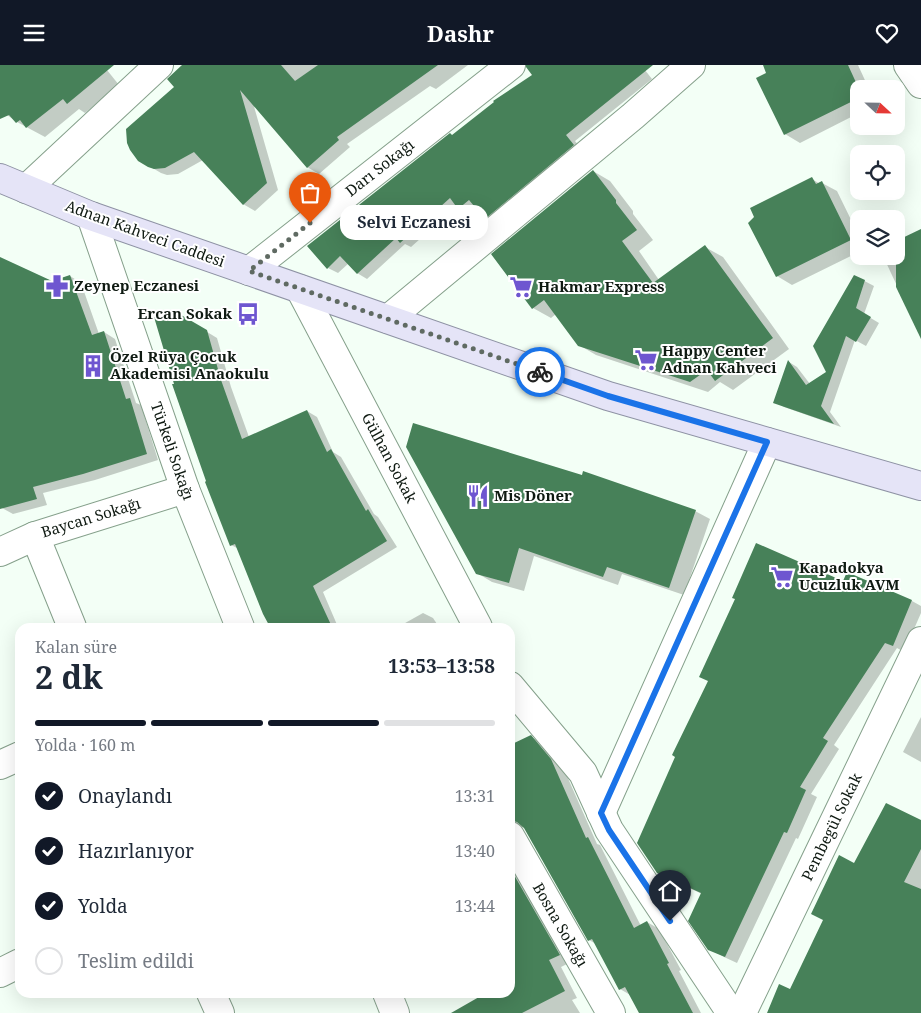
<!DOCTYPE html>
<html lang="tr">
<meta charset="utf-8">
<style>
body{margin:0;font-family:"Noto Serif",serif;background:#f6f6f7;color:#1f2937;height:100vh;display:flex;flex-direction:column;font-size:19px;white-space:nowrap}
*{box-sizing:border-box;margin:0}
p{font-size:16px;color:#747a83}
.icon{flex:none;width:28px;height:28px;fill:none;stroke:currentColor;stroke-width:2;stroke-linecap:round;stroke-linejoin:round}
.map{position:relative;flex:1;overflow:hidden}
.details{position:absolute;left:15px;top:558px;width:500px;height:375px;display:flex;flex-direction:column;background:#fff;border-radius:15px;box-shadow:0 5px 20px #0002}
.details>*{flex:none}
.needle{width:32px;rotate:112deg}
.tools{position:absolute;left:850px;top:15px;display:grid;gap:10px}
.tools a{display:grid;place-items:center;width:55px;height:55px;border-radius:10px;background:#fff;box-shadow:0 5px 20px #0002;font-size:25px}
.pin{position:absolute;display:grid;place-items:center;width:42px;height:42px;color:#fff;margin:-51px -21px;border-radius:50% 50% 50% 0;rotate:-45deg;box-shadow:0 0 5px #0007}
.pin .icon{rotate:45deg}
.courier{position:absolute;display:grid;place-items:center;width:50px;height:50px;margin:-25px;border:4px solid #1a73e8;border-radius:50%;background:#fff;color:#222;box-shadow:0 1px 6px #0007}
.bubble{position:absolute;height:35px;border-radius:15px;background:#fff;box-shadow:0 5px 20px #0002;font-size:16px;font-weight:700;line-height:35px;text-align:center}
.summary em{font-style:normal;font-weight:700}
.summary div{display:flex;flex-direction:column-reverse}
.summary{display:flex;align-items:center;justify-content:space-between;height:85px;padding:0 20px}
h1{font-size:32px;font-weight:700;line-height:38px}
.bar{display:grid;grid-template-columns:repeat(4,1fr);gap:8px 5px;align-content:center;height:60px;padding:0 20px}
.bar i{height:6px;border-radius:4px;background:#e0e1e3}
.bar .current{background:#111827}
.bar p{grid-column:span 4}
ol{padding:0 20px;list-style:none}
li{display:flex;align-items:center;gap:15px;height:55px}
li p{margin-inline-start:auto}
li .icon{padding:5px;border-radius:50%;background:#111827;color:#fff;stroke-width:4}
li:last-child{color:#747a83}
li i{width:28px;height:28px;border:2px solid #e0e1e3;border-radius:50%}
header{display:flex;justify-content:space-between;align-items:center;height:65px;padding:0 20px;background:#111827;color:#fff;font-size:22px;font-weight:700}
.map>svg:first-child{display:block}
.shadow{fill:#0003}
.building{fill:#478159}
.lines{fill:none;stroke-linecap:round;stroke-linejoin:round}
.minor-casing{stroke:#85a08b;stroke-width:30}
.major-casing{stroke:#8e92a4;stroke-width:30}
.minor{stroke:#fff;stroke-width:28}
.major{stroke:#e5e4f7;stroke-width:28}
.done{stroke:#5f6a62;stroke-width:5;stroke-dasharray:0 9}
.route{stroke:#1a73e8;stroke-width:6}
.labels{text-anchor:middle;stroke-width:4;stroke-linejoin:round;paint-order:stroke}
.street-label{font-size:15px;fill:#0f1a12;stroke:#fff}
.poi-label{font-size:15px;font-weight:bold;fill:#0f1a12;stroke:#fff;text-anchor:start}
</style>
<header><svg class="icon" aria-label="menu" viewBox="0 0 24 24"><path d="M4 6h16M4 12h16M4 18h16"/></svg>Dashr<svg class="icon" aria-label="heart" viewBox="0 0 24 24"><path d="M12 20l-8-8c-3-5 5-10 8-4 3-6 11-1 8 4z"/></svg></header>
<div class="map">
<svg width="921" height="948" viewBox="0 0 921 948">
<rect width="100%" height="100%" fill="#f3fff6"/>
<g class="shadow">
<polygon points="2,0 103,0 119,20 85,48 79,44 45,72 17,57 7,50 0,42 0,1"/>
<polygon points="185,0 468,0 436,24 430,21 347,79 350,82 319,109 307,102 253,38 278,125 255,146 243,139 203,95 178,109 167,110 161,108 139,95 176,22"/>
<polygon points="543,0 641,0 652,14 575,76 583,86 496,158 486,153 477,142 469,149 457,141 411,182 405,179 367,214 357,208 349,198 338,208 328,203 453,71 534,10"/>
<polygon points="771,0 858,0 869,24 859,24 859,48 800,78 785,69 768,8"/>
<polygon points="593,106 610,116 633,146 633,149 653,175 639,186 659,215 705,182 723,192 789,284 733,325 720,317 708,327 596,290 579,280 556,249 551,253 533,243 492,190"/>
<polygon points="812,114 820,119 822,118 837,126 859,171 859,187 792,220 777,211 755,152"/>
<polygon points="921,165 921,247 906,240 883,191 896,191"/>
<polygon points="0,194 52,218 70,211 81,218 99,269 104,267 115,274 136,338 141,340 158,395 95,415 43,428 47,440 13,449 2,443 0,437"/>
<polygon points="855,211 874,221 864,249 879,258 866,281 855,275 830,347 841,362 784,342 775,337 789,297 797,302 810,319 828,308"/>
<polygon points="176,248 217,273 231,322 249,372 307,346 317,352 333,387 341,392 374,449 378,452 397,482 323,527 338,562 271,562 239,484 231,480"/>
<polygon points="583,411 695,446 710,454 684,530 622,509 618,520 534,491 524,526 492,517 477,508"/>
<polygon points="847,508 912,536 921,541 921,548 904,587 897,583 834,680 839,684 811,729 817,732 798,774 796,773 737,898 724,892 711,885 702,829 670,814 658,807 844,517"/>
<polygon points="423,548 433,553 439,562 398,562"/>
<polygon points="921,652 921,697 903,687"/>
<polygon points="531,672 543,679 563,702 597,779 600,780 641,861 647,857 659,864 681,905 679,906 701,948 641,948 632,931 620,924 596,879 589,875 524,762 515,764 510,769 510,681"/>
<polygon points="921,757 921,948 768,948 790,926 855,799"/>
<polygon points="510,789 571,897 561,902 577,933 572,935 580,948 454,948 488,928 510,928"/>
</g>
<g class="building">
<polygon points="0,0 114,0 67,39 63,34 26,63 20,55 16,58 9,50 0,54"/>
<polygon points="182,0 281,0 295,16 318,0 438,0 337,72 339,75 307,103 240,25 267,118 243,140 194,87 165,103 154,104 148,102 138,96 130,85 127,78 126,64 174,22 167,14"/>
<polygon points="526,0 653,0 566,70 574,80 485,154 469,135 458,144 450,133 400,178 396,173 357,209 340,191 327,204 307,181 450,68 452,70 494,37 493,36 532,10 526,2"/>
<polygon points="763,0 848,0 859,24 859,33 784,70 756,13 766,8"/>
<polygon points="593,105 616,135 616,138 637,165 622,176 653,218 705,180 773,273 715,316 707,305 690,317 578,281 544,235 532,244 491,189"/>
<polygon points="812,112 816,119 822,116 851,175 776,212 748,158 754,152 750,143"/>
<polygon points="921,164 921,274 896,222 896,176"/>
<polygon points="0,192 52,216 70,210 92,270 104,266 126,334 130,333 147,389 83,409 33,422 37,434 0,444"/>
<polygon points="854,210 865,215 856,243 871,252 856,277 846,271 821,341 834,359 773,338 788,295 806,320 826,307 813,281"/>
<polygon points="176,247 207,265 221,315 242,374 307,345 327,387 331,384 366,446 368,444 387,476 313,521 332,562 270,562 263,549 235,479 230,481 205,417 206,416 172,319 174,319 154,252"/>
<polygon points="413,358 582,410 583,406 696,445 669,523 607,502 603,512 519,483 509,518 476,509 406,382"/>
<polygon points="756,478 843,516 847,507 912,535 893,581 885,578 823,673 828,676 800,722 806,725 787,768 784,767 725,892 708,885 688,856 701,828 657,808 637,778 675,692 672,690 708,616 699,612 735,534 732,533"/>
<polygon points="531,670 551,694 586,773 588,772 634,863 647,856 669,898 667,899 693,948 639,948 625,922 619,925 592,874 588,876 524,763 517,757 510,755 510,680"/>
<polygon points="886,738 921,755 921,784 904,817 921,824 921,948 767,948 779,919 790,924 823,855 811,849 839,790 854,798"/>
<polygon points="510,803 560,890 549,895 565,926 522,948 451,948 486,928 510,928"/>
</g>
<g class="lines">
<defs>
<g id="minor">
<polyline points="908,0 921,19"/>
<polyline points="26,124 159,0"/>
<polyline points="91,151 185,424 240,562"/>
<polyline points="249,206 511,0"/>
<polyline points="300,224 478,562"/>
<polyline points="388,254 633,51 691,0"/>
<polyline points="35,471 72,562"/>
<polyline points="0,487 35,471 185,424"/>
<polyline points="510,621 583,708 609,765 731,948"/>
<polyline points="0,700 20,691"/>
<polyline points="601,748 767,377"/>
<polyline points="510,771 611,948"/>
<polyline points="0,908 20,898"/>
<polyline points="211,928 220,948"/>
<polyline points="387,928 395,948"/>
<polyline points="742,948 921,576"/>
</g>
<polyline id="major" points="0,113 91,151 608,331 921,421"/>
</defs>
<use href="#minor" class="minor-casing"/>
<use href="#major" class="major-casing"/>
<use href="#minor" class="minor"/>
<use href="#major" class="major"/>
</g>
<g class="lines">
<polyline class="done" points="310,158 249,206 540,307"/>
<polyline class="route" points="540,307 608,331 767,377 601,748 609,765 670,856"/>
</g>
<defs>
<symbol id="pharmacy-bare" viewBox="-9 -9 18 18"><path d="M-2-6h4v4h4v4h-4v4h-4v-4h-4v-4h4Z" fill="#6e56d0" stroke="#fff" stroke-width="2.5" paint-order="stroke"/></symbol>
<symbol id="supermarket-bare" viewBox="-9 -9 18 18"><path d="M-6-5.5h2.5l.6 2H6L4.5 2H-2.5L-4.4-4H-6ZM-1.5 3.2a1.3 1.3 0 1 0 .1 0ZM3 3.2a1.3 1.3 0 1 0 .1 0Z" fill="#6e56d0" stroke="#fff" stroke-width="2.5" paint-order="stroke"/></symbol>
<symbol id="bus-bare" viewBox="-9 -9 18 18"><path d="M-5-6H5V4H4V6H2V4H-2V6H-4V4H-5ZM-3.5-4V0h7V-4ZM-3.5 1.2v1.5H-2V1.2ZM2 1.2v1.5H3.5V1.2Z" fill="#6e56d0" stroke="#fff" stroke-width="2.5" paint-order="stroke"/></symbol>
<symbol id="building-bare" viewBox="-9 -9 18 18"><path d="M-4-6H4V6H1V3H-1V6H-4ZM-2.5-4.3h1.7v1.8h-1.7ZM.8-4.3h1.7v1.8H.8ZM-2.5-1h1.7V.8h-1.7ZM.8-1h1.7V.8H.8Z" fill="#6e56d0" stroke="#fff" stroke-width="2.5" paint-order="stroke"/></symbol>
<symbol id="restaurant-bare" viewBox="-9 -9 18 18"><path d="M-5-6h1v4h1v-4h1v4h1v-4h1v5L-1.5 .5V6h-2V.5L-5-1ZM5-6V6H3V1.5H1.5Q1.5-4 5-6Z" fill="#6e56d0" stroke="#fff" stroke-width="2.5" paint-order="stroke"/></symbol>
</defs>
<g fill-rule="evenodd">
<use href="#pharmacy-bare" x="41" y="205" width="32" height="32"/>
<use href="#supermarket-bare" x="505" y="206" width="32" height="32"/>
<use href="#bus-bare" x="232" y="233" width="32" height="32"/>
<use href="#supermarket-bare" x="630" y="279" width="32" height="32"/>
<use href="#building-bare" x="77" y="285" width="32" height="32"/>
<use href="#restaurant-bare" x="462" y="415" width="32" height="32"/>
<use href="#supermarket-bare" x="766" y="496" width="32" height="32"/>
</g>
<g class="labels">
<g class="street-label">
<text transform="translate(380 103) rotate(-38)" y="5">Darı Sokağı</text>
<text transform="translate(145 169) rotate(20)" y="5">Adnan Kahveci Caddesi</text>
<text transform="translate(172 386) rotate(71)" y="5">Türkeli Sokağı</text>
<text transform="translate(389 393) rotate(62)" y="5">Gülhan Sokak</text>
<text transform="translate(91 453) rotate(-17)" y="5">Baycan Sokağı</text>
<text transform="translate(832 762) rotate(-64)" y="5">Pembegül Sokak</text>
<text transform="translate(560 860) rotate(60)" y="5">Bosna Sokağı</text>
</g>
<g class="poi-label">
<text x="74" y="226">Zeynep Eczanesi</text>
<text x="538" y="227">Hakmar Express</text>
<text x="232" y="254" text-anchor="end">Ercan Sokak</text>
<text x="662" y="291">Happy Center<tspan x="662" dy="17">Adnan Kahveci</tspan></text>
<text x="110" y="297">Özel Rüya Çocuk<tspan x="110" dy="17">Akademisi Anaokulu</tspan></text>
<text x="494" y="436">Mis Döner</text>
<text x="799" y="508">Kapadokya<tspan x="799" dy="17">Ucuzluk AVM</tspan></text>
</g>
</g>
</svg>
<div class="tools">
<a><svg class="needle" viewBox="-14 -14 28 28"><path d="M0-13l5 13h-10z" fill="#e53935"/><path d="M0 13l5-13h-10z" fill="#747a83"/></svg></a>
<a><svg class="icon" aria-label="locate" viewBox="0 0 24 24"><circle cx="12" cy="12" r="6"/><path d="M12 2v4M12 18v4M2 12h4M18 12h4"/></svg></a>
<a><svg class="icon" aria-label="layers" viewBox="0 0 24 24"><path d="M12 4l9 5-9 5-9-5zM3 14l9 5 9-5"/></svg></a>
</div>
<div class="pin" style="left:310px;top:158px;background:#ea580c"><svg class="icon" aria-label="bag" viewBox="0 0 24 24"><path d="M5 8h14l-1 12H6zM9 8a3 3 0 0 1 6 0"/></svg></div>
<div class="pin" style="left:670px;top:856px;background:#1f2937"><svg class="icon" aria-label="home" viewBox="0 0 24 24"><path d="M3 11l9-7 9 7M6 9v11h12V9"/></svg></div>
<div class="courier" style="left:540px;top:307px"><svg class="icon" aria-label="bike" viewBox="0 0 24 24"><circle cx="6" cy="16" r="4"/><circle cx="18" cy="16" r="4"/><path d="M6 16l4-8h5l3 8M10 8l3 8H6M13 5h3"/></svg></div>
<div class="bubble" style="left:340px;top:140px;width:148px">Selvi Eczanesi</div>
<section class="details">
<div class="summary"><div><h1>2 dk</h1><p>Kalan süre</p></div><em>13:53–13:58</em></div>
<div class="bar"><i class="current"></i><i class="current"></i><i class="current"></i><i></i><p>Yolda · 160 m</p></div>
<ol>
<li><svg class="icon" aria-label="check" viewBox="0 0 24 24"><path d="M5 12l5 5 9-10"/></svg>Onaylandı<p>13:31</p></li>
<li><svg class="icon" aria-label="check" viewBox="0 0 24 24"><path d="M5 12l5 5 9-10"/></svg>Hazırlanıyor<p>13:40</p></li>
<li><svg class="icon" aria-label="check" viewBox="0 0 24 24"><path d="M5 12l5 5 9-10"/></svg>Yolda<p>13:44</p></li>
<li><i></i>Teslim edildi</li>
</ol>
</section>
</div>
